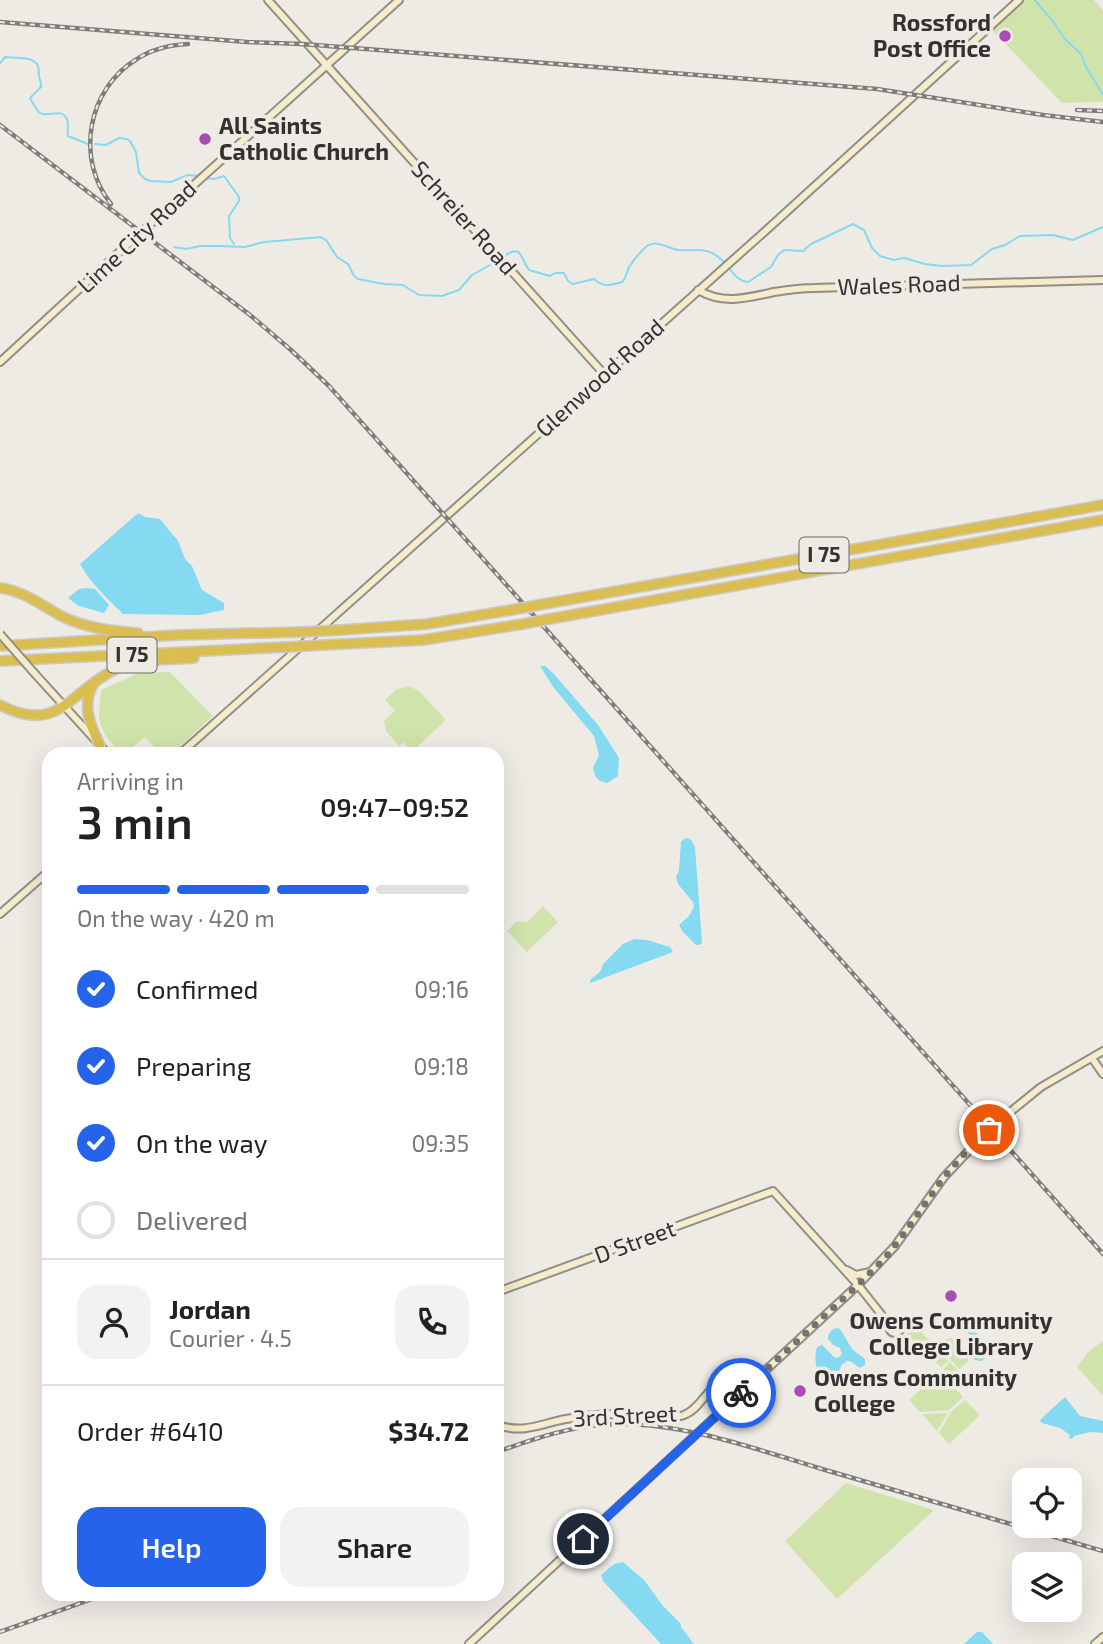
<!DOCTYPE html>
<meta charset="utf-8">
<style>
body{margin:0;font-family:"Exo 2",sans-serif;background:#f2f2f2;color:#222;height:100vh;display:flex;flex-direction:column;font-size:26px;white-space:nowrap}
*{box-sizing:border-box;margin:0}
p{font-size:23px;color:#767676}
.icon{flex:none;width:38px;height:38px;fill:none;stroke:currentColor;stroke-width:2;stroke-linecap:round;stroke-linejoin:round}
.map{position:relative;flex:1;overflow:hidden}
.sheet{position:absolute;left:42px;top:747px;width:462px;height:854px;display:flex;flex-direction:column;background:#fff;border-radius:21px;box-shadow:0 7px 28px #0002}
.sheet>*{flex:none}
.fabs{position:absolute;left:1012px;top:1468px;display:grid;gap:14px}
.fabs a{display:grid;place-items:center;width:70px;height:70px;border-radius:14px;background:#fff;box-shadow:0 7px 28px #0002;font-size:35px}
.pin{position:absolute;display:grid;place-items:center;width:60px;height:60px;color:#fff;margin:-30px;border:4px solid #fff;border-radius:50%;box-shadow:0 2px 7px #0007}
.courier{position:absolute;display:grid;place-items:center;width:70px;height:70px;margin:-35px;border:5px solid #2563eb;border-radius:50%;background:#fff;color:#222;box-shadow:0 2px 9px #0007}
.summary em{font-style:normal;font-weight:600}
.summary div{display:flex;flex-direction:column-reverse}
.summary{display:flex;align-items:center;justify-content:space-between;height:119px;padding:0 35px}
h1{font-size:46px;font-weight:600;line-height:52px}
.bar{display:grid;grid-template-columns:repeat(4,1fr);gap:10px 7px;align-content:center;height:84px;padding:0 35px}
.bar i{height:9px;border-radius:5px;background:#e0e0e0}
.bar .current{background:#2563eb}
.bar p{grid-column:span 4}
.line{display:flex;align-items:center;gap:18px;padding:0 35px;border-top:2px solid #e0e0e0}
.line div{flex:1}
.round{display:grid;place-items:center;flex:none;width:74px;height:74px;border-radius:21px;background:#f2f2f2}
ol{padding:0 35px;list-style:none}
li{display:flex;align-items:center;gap:21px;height:77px}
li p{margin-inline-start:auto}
li .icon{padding:7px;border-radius:50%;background:#2563eb;color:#fff;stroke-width:4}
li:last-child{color:#767676}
li i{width:38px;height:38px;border:4px solid #e0e0e0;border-radius:50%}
.cta{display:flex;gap:14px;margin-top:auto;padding:14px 35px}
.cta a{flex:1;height:80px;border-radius:21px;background:#2563eb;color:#fff;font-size:28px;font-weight:600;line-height:80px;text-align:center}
.cta a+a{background:#f2f2f2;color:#222}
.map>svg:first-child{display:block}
.green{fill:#cfe3ab}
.water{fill:#85d9f0}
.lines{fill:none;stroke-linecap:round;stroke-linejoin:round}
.stream{stroke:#85d9f0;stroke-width:2}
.secondary-casing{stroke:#918e89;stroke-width:10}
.highway-casing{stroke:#cacac9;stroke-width:12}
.secondary{stroke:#f4eccb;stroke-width:6}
.highway{stroke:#dbbe51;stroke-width:9}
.rail-casing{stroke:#7e7d79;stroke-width:4.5}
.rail{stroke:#eeebe5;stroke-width:2;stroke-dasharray:5;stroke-linecap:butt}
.secondary-bridge-casing{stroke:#918e89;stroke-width:10;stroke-linecap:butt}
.highway-bridge-casing{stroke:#cacac9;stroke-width:12;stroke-linecap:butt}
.secondary-bridge{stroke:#f4eccb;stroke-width:6}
.highway-bridge{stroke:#dbbe51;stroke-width:9}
.done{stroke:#74736f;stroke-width:7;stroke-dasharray:0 12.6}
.route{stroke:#2563eb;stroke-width:9}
.poi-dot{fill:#a84bb5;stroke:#eeebe5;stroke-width:2.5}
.labels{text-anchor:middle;stroke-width:7;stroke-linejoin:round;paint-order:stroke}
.shield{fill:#eeebe5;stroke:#6b6a66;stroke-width:2}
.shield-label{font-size:21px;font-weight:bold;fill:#333230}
.poi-label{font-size:23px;font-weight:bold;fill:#333230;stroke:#eeebe5;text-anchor:start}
.street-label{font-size:23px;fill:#333230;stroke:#eeebe5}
</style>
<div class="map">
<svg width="1103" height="1644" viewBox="0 0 1103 1644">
<rect width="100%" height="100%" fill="#eeebe5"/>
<g class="green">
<polygon points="1023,0 1094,0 1103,10 1103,102 1062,103 991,29"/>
<path d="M170,672L213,716L171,754H161L145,737L125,753L119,752C96,724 98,725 101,690L139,673Z"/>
<polygon points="409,686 419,691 445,719 444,722 417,747 417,754 414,754 403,742 399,746 386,731 384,721 395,711 385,700 397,689"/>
<polygon points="543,906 558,922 527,952 507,931 517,921 527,922"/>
<polygon points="914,1324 948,1361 941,1367 907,1334 912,1330"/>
<polygon points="951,1338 964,1352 969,1361 959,1369 935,1342"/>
<polygon points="1103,1341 1103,1396 1077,1367 1090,1350"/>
<polygon points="950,1362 974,1389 960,1387 943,1370"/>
<polygon points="940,1372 963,1397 949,1410 920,1412 909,1400"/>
<polygon points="965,1400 980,1415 949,1444 939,1433 951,1412"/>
<polygon points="948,1413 937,1431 922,1414"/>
<polygon points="846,1483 934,1510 837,1599 785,1541"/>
</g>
<g class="water">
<path d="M138,513L145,517L160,519L178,541L185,559L192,566L202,590L224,603V610L200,615L123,614C107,598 91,584 80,564Z"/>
<polygon points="87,588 95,589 109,605 104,613 79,606 68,598 79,589"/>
<polygon points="540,666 545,666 553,673 598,725 619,758 618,776 607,783 600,781 595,776 593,768 599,755 594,736 554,688"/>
<polygon points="688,838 692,841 695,847 702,943 699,945 696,945 683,932 679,925 689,916 694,907 693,902 678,884 676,877 679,871 681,842 684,839"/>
<polygon points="634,939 647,940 670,947 673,952 590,983 590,980 600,972 603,964 623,944"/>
<path d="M837,1328L840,1329L852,1349L865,1359V1365L860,1368L850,1361H847L841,1365L837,1387C819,1381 812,1365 817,1347L822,1345L834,1357L838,1358L842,1354L840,1348L833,1345L828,1339C828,1334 831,1329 837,1328Z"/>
<path d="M970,1328C981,1335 996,1351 982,1361C969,1361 969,1350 973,1340L967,1331Z"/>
<path d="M1065,1397L1080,1416L1103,1421V1433L1090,1432L1074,1436L1072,1439L1069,1438L1070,1435L1060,1428L1042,1423L1040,1421C1042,1417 1061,1401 1065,1397Z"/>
<polygon points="623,1562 644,1580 663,1606 681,1624 681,1627 694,1644 661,1644 603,1581 601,1575 614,1564"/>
<polygon points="977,1632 982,1632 993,1644 964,1644"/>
</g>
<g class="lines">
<g class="stream">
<polyline points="1035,0 1055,24 1065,39 1081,54 1086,67 1103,95"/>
<path d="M0,63L5,57C13,58 31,56 37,64C40,69 38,70 39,76C40,79 41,83 41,87L31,97L30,99C33,102 37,112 40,113C48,118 61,107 67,119C69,124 67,132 68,136L88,144"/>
<polyline points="95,144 106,145 119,138 127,139 130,141 136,152 139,173 145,179 151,181 171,182 188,175 199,176"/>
<polyline points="205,178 214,179 224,176 239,197 239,201 229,216 230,238 234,244"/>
<polyline points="174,247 185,249 201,246 218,246 245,247 264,242 321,237 326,240 337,257 348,264 354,276 358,279 384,284 403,285 419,295 442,296 459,290 472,275 499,260"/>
<path d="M503,257C522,243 520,257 529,270L550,276L555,273H564L568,281L573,284L594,279C604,288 610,285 622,282C627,277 626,274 629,267C633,261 641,251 647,246C657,239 668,249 679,250C688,251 697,249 707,251C714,253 720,258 725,263"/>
<path d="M728,267C733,274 740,282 748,282L771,267L778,255L784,250L803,251L811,244L853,224L864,230L872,248L880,256L894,260L904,258L925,264L942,266L971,265L992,249L1005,245L1020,236L1053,235L1073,240L1103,227"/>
</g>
<defs>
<g id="secondary">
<polyline points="268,0 604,374"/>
<path d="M698,290C723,305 747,298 774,292C787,290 800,288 813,288L1103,280"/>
<polyline points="0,362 116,255 399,0"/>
<polyline points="36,675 108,754"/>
<polyline points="180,754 772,225 1019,0"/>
<polyline points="0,914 49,871"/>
<polyline points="1092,1058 1103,1074"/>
<polyline points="1004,1117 1041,1087 1103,1051"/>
<polyline points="847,1270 856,1275 870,1272"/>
<polyline points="497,1292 773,1191 858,1285 881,1314 888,1327"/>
<circle cx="895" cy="1327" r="6"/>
<path d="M497,1425C525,1434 539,1424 566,1419C583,1416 601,1414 619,1414C636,1414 671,1420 684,1415C708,1406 709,1368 739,1395"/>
<polyline points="469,1644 858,1285 895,1246 944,1177 975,1144"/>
<polyline points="1095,1644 1103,1637"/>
</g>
<g id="highway">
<path d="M0,588C24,591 41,605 61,616C86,628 111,631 138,633"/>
<polyline points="544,604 1103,505"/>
<polyline points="555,618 1103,520"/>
<polyline points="341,630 427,624 511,610"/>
<polyline points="323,645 423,640 523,624"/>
<polyline points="0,646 178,635 302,632"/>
<polyline points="0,661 287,647"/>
<path d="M93,685C81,706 91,726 100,746"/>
<path d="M0,705C59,735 69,692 114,670C137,658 169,660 194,658"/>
</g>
</defs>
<use href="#secondary" class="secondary-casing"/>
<use href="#highway" class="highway-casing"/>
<use href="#secondary" class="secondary"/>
<use href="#highway" class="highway"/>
<defs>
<g id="rail">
<polyline points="0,22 247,42 302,44 877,89 1043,115 1103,122"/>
<polyline points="1077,110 1103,111"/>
<polyline points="0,125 250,315 291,350 329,386 1103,1254"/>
<path d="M111,204C75,159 87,89 137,59C152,49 170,45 188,44"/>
<path d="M497,1452C536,1438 574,1425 615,1424C682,1422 759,1450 822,1469C916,1496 1009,1524 1103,1551"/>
<polyline points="0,1632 106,1594"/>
</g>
</defs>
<use href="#rail" class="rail-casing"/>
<use href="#rail" class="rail"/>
<defs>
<g id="secondary-bridge">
<polyline points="0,634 36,675"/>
<polyline points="975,1144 1004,1117"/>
</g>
<g id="highway-bridge">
<polyline points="511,610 544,604"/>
<polyline points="523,624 555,618"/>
<polyline points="302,632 341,630"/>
<polyline points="287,647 323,645"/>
</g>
</defs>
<use href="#secondary-bridge" class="secondary-bridge-casing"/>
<use href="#highway-bridge" class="highway-bridge-casing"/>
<use href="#secondary-bridge" class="secondary-bridge"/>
<use href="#highway-bridge" class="highway-bridge"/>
</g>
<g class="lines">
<polyline class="done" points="741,1393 858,1285 886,1257 903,1235 944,1177 966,1152 989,1130"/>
<polyline class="route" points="583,1539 741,1393"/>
</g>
<g class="poi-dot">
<circle cx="1005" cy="36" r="7"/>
<circle cx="205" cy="139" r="7"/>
<circle cx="951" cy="1296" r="7"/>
<circle cx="800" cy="1391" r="7"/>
</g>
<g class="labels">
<g class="shield">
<rect x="799.5" y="537.5" width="49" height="35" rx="5"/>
<rect x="107.5" y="637.5" width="49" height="35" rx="5"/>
</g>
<g class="shield-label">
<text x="824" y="562">I 75</text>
<text x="132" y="662">I 75</text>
</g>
<g class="poi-label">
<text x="991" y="31" text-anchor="end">Rossford<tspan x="991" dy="26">Post Office</tspan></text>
<text x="219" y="134">All Saints<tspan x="219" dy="26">Catholic Church</tspan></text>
<text x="951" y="1329" text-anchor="middle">Owens Community<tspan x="951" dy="26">College Library</tspan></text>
<text x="814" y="1386">Owens Community<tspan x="814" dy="26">College</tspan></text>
</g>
<g class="street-label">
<text transform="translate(464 218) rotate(48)" y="8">Schreier Road</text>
<text transform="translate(137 237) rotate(-43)" y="8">Lime City Road</text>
<text transform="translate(899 285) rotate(-2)" y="8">Wales Road</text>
<text transform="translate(600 378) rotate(-42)" y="8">Glenwood Road</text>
<text transform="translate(635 1242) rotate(-20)" y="8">D Street</text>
<text transform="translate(625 1416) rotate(-3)" y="8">3rd Street</text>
</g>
</g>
</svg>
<div class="fabs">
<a><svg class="icon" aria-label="locate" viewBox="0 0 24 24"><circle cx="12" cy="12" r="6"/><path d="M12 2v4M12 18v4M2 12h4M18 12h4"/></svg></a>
<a><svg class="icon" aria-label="layers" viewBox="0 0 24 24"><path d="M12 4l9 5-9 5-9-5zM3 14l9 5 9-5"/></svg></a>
</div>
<div class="pin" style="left:989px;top:1130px;background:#ea580c"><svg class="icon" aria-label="bag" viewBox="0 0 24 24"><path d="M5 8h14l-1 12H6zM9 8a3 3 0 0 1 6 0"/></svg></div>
<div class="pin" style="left:583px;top:1539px;background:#1f2937"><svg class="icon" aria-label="home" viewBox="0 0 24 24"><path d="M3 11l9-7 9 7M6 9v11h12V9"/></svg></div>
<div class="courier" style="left:741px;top:1393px"><svg class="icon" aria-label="bike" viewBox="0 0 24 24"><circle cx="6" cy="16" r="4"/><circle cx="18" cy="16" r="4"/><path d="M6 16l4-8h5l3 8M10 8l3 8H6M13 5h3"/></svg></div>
<section class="sheet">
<div class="summary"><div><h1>3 min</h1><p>Arriving in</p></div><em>09:47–09:52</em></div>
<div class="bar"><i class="current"></i><i class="current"></i><i class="current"></i><i></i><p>On the way · 420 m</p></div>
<ol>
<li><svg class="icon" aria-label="check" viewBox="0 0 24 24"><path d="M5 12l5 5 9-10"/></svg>Confirmed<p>09:16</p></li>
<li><svg class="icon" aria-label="check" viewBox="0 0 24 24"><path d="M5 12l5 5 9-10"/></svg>Preparing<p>09:18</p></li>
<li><svg class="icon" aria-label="check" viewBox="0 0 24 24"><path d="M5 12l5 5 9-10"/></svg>On the way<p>09:35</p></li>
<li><i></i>Delivered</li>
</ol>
<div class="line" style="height:126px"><a class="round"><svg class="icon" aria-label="person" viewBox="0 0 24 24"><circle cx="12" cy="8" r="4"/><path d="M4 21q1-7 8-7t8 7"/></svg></a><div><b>Jordan</b><p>Courier · 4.5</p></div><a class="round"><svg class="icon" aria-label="phone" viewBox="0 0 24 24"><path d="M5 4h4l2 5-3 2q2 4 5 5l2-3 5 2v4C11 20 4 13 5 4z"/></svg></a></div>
<div class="line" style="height:91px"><div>Order #6410</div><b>$34.72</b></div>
<div class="cta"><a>Help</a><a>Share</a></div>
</section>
</div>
